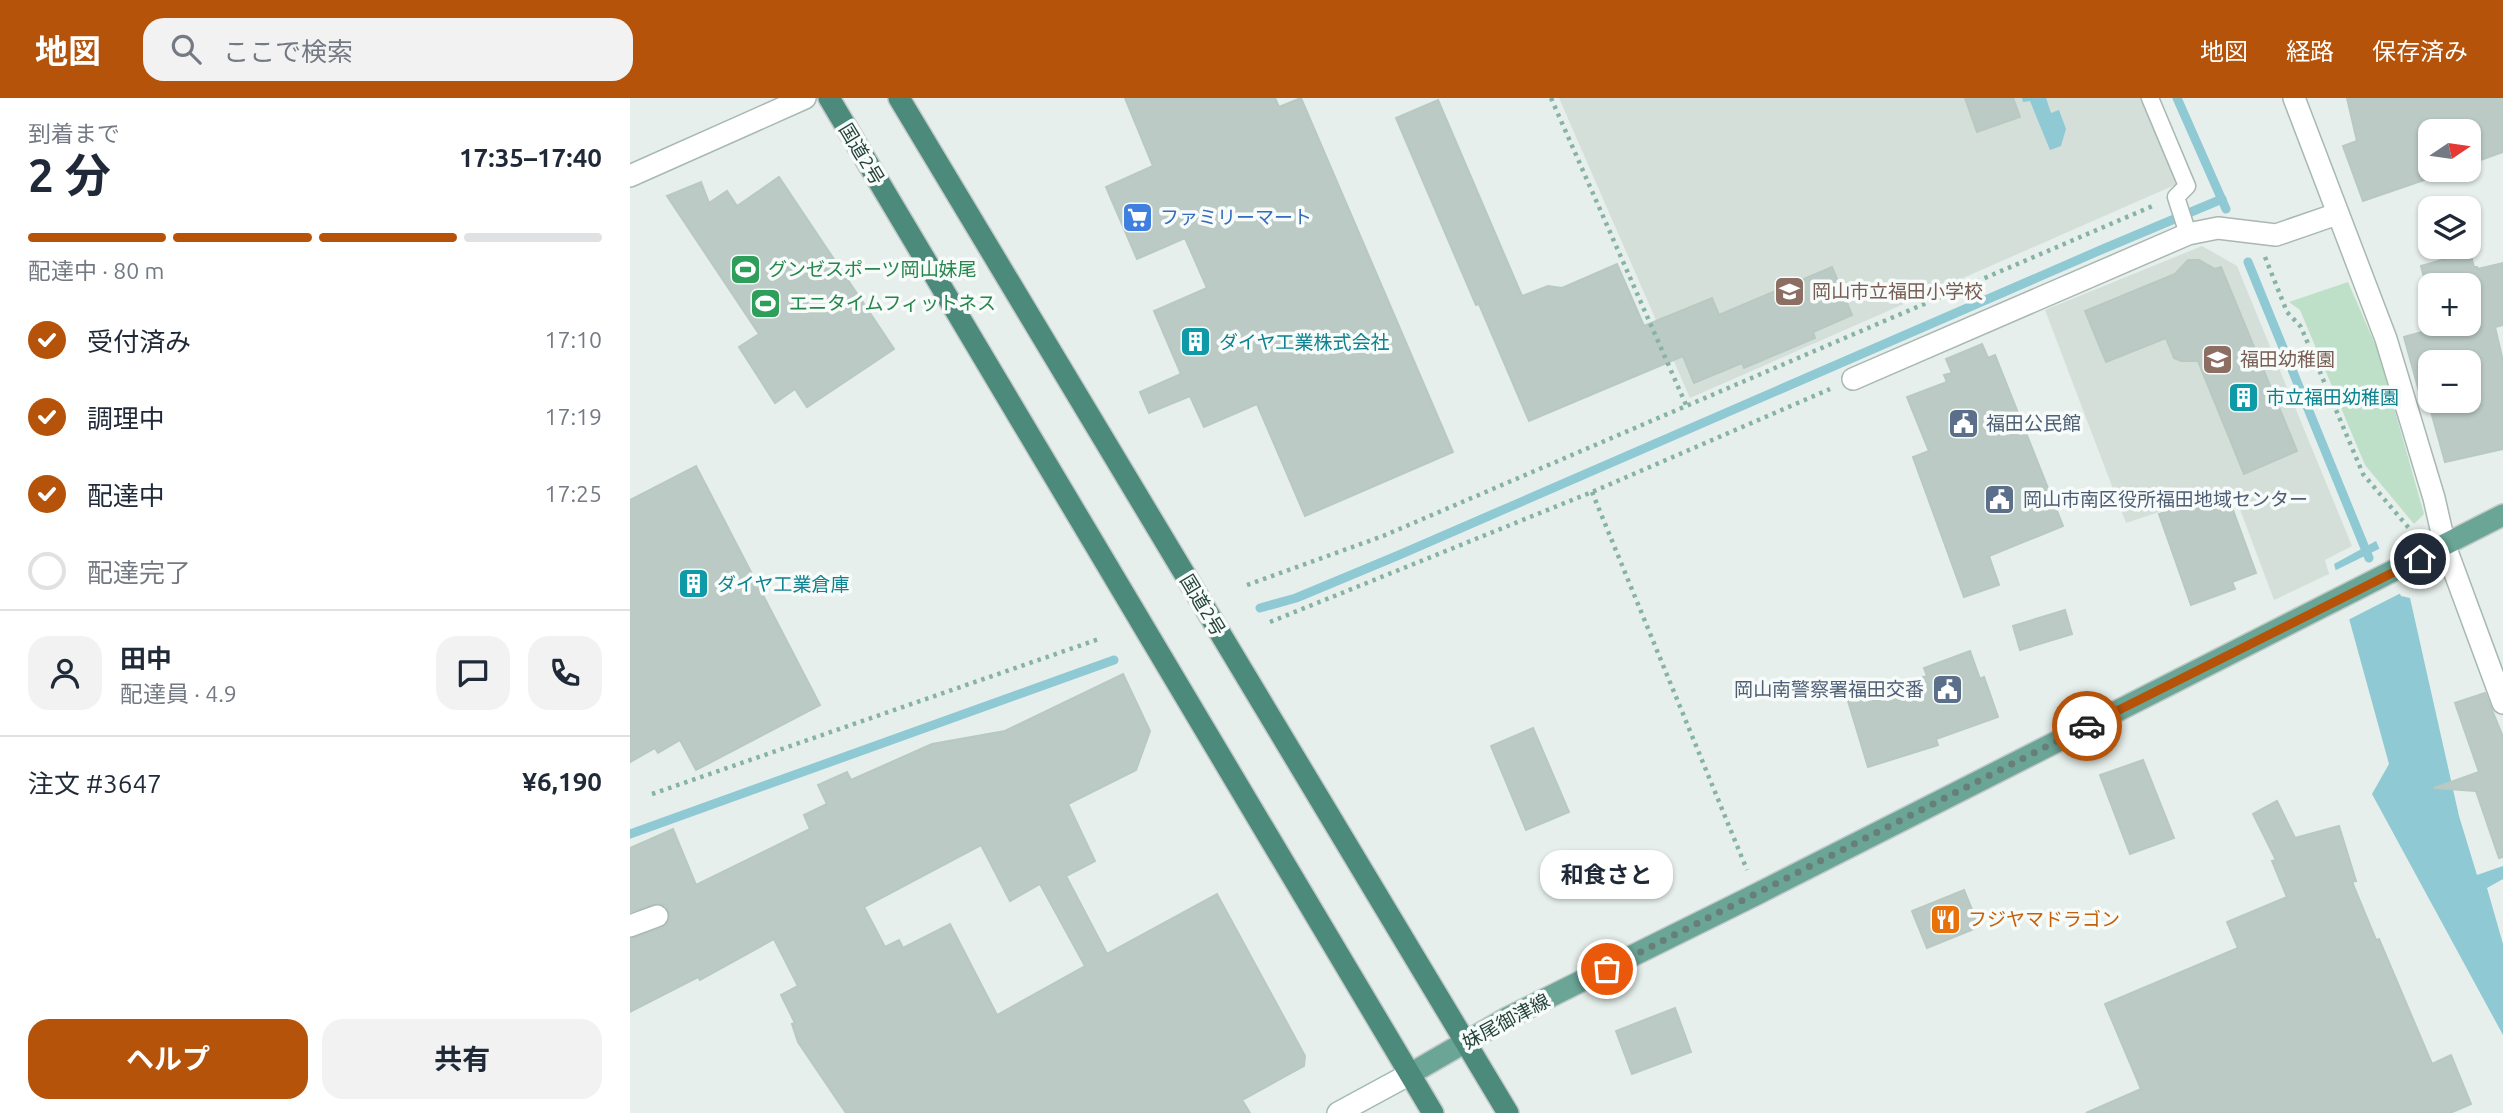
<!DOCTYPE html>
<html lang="ja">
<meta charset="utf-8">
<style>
body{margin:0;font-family:Ubuntu,"Noto Sans JP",sans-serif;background:#f2f2f3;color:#1f2937;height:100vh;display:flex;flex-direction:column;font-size:26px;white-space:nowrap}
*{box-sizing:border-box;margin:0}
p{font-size:23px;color:#747a83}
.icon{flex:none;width:38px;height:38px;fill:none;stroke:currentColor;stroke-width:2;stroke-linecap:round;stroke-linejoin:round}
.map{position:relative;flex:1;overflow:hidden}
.sheet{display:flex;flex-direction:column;background:#fff;width:630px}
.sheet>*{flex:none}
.needle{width:46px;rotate:77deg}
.tools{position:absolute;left:1788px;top:21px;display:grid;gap:14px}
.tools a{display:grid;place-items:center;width:63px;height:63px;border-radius:14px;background:#fff;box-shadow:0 2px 5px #0004;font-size:35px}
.pin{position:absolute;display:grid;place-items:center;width:60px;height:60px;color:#fff;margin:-30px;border:4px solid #fff;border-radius:50%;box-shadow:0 2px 7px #0007}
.courier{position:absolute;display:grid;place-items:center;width:70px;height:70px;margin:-35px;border:5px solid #b45309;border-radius:50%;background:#fff;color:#222;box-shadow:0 2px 9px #0007}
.bubble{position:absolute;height:49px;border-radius:21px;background:#fff;box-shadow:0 2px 5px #0004;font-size:23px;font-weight:700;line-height:49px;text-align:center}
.overview em{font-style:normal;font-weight:700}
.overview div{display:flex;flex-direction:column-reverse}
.overview{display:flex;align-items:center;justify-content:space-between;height:119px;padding:0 28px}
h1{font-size:46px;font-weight:700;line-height:52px}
.bar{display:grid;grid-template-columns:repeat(4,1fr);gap:10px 7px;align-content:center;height:84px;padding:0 28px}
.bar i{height:9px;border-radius:5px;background:#e0e1e3}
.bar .on{background:#b45309}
.bar p{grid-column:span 4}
.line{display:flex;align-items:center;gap:18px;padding:0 28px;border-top:2px solid #e0e1e3}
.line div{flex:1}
.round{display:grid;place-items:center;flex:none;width:74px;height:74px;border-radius:21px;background:#f2f2f3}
ol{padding:0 28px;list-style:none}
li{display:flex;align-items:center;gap:21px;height:77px}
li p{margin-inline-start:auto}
li .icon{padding:7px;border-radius:50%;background:#b45309;color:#fff;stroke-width:4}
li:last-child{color:#747a83}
li i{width:38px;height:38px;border:4px solid #e0e1e3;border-radius:50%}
.primary-button{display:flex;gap:14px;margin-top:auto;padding:14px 28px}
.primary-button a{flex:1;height:80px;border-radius:21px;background:#b45309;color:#fff;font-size:28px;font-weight:700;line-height:80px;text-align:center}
.primary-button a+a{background:#f2f2f3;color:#1f2937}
header{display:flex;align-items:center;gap:42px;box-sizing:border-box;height:98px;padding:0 35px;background:#b45309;color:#fff}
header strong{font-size:33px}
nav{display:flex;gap:38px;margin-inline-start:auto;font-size:24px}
.search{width:490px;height:63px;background:#f2f2f3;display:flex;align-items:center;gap:18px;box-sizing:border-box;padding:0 24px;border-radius:21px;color:#747a83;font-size:26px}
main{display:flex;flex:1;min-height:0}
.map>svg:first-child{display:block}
.built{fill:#d4dfda}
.green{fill:#bfe0c8}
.water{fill:#8ec9d4}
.pier{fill:#e6efeb}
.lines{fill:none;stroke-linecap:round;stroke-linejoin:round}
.stream{stroke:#8ec9d4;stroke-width:9}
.building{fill:#bbcac4;stroke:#b8c9c2;stroke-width:2;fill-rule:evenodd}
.service-casing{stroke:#a8b8b2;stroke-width:19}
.minor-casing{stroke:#a8b8b2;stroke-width:24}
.secondary-casing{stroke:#a4bbb3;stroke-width:24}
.primary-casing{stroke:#c2cac8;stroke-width:24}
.trunk-casing{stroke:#c2cac8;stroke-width:24}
.path{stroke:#86b3a5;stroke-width:4.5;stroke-dasharray:3.5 5;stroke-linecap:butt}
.service{stroke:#fff;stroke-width:16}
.minor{stroke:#fff;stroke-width:21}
.secondary{stroke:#fff;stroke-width:21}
.primary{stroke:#6aa596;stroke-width:21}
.trunk{stroke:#4c8a7c;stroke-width:21}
.done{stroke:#687f78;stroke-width:7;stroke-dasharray:0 12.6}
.route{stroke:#b45309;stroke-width:9}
.labels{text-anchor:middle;stroke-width:7;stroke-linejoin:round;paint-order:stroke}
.street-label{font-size:19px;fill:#24423a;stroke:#f7fbf9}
.shop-label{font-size:19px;fill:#366cbe;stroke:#f7fbf9;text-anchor:start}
.leisure-label{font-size:19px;fill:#27864d;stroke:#f7fbf9;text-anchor:start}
.education-label{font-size:19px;fill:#785e54;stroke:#f7fbf9;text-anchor:start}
.culture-label{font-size:19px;fill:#0d838f;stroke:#f7fbf9;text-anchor:start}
.service-label{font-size:19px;fill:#4e5e75;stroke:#f7fbf9;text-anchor:start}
.food-label{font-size:19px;fill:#c56008;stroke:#f7fbf9;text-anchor:start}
</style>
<header>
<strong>地図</strong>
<div class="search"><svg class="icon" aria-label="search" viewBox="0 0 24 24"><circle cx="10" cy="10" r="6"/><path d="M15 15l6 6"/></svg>ここで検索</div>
<nav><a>地図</a><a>経路</a><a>保存済み</a></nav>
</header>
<main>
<section class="sheet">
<div class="overview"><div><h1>2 分</h1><p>到着まで</p></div><em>17:35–17:40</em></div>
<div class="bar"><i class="on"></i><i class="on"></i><i class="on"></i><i></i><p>配達中 · 80 m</p></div>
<ol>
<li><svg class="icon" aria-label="check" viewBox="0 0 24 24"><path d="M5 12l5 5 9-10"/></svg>受付済み<p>17:10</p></li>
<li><svg class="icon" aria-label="check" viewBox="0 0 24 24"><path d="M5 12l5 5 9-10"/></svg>調理中<p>17:19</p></li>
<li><svg class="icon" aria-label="check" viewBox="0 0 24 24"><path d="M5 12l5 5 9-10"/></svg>配達中<p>17:25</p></li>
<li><i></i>配達完了</li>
</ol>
<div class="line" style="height:126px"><a class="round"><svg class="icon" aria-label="person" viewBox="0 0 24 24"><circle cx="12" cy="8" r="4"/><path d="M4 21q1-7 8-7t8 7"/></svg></a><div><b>田中</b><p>配達員 · 4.9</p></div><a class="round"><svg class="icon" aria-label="chat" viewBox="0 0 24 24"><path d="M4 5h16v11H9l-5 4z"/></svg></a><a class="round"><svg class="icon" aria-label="phone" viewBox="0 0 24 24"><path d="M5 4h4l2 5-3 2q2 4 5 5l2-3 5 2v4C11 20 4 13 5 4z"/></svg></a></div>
<div class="line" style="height:91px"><div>注文 #3647</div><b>¥6,190</b></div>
<div class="primary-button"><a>ヘルプ</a><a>共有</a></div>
</section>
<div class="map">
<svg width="1873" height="1015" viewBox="0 0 1873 1015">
<rect width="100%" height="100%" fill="#e6efeb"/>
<g class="built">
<polygon points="929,0 1511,0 1547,86 1060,300"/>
<polygon points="1572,148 1607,168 1722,448 1695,462 1699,476 1644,502 1602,390 1496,425 1415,212"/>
</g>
<polygon class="green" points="1718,184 1748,253 1794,416 1784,426 1735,367 1670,212 1659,204"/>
<g class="water">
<polygon points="1392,0 1416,0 1421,15 1429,12 1436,31 1431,48 1420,52 1400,3 1393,4"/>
<polygon points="1746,443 1771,498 1780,500 1829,718 1847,777 1873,768 1873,781 1857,790 1873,846 1873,937 1742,696 1759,666 1704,466"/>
</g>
<polygon class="pier" points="1753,449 1773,494 1716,523 1702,474"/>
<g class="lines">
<g class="stream">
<polyline points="1547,0 1596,111"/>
<polyline points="1618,164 1739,460"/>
<polyline points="630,510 666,500 769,457 1473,151 1592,101"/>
<polyline points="0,736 484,562"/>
</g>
</g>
<g class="building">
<polygon points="495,0 645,0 649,9 671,0 823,354 675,418 627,306 574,329 560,298 519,315 510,294 551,276 524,213 577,190 555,140 507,161 476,89 523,68"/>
<polygon points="1335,0 1383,0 1390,19 1347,34"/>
<polygon points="1717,0 1873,0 1873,54 1839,66 1839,33 1801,33 1801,72 1823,72 1733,103 1713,48 1727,43"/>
<polygon points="808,2 892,198 918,188 932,190 987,166 1014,228 1082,200 1089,217 1202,169 1222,217 1183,234 1185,240 1114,270 1112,265 1064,285 1053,258 899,323 849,206 846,207 766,20"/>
<polygon points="149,79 264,251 177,309 165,291 145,305 109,249 129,236 37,98 71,84 79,105 97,93 107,108"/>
<path d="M1840,154L1844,169H1847L1848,171L1873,165V227L1865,229L1873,263V351L1815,364L1800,310L1794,311L1774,239L1807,230L1806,226H1839V187H1801V206L1791,168ZM1801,264H1839V303H1801Z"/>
<polygon points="1558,162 1569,162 1585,171 1591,169 1667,353 1614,376 1568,263 1551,263 1544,260 1536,240 1476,264 1455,213 1545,176"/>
<polygon points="1352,246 1358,260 1365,257 1433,428 1359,458 1369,487 1334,499 1283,359 1299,353 1277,299 1317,284 1314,277 1322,275 1316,261"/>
<polygon points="66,368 190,607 66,672 50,642 28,655 25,650 0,664 0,402"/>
<polygon points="1596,393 1626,475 1602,484 1605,491 1561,507 1529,416"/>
<polygon points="1435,512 1442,536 1390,552 1383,528"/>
<polygon points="1340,553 1350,581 1354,579 1368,619 1306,641 1308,647 1238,669 1218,603 1297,578 1294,570"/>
<path d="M493,576L520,633L506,672L438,706L465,763L436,778L477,856L587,796L675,958L674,968L612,1002L620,1015H216L168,944L162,926L165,925L151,897L168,888L144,841L70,882L68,879L0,914V841L32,830L40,820L36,808L29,805L0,814V750L43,731L66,787L180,731L174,717L197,706L188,687L217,674L221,682L302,646L375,633ZM351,747L380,803L410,786L455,868L367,917L320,826L273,850L269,842L255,849L234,809Z"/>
<polygon points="1855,595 1873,639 1873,759 1869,760 1846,693 1804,690 1849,674 1825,605"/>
<polygon points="903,630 939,714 896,732 861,648"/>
<polygon points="1513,662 1544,740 1500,756 1470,677"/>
<polygon points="1647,703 1665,740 1709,728 1726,783 1722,784 1746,842 1749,841 1802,966 1821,957 1841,1006 1820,1015 1456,1015 1511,991 1475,906 1608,850 1597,824 1657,799 1642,763 1646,762 1623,716"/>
<polygon points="1334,792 1349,829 1297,850 1282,813"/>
<polygon points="1045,910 1061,954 1002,976 986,933"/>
</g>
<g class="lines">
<defs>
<polyline id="service" points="1520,0 1557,88 1546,99 1558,136"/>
<g id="minor">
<polyline points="1664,0 1756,241 1804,400 1815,448 1873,605"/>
<polyline points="0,78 175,0"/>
<polyline points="1223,281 1558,136 1588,130 1646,137 1707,116"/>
<polyline points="0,828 27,818"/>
</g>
<polyline id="secondary" points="708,1015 780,976"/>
<polyline id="primary" points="780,976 877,920 1127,796 1873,417"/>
<g id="trunk">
<polyline points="199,0 803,1015"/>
<polyline points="269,0 878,1015"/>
</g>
</defs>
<use href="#service" class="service-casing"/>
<use href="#minor" class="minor-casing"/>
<use href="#secondary" class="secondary-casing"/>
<use href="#primary" class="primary-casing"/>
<use href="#trunk" class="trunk-casing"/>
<g class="path">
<polyline points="921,0 1057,309"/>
<polyline points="1635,159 1657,214 1671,229 1733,376 1783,435"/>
<polyline points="1342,187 1348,202"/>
<polyline points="962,394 1117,772"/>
<polyline points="617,487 753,438 1525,107"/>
<polyline points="640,524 962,394 1200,291"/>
<polyline points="22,696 469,541"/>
</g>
<use href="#service" class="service"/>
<use href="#minor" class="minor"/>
<use href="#secondary" class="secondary"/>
<use href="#primary" class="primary"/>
<use href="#trunk" class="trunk"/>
</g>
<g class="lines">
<polyline class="done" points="977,871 1457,628"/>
<polyline class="route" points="1457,628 1790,461"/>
</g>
<defs>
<symbol id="supermarket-square" viewBox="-11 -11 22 22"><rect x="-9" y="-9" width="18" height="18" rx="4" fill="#3f7fe0" stroke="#f7fbf9"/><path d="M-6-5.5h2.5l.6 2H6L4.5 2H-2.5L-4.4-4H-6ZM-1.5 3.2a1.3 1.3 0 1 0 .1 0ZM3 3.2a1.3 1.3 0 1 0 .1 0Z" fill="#fff"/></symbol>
<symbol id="stadium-square" viewBox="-11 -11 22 22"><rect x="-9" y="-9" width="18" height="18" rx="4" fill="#2e9e5b" stroke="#f7fbf9"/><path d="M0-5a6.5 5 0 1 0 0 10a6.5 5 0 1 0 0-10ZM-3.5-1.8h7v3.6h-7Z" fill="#fff"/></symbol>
<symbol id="school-square" viewBox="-11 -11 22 22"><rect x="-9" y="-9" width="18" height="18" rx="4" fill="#8d6e63" stroke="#f7fbf9"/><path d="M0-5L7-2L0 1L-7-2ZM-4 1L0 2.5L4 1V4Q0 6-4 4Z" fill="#fff"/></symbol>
<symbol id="building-square" viewBox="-11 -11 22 22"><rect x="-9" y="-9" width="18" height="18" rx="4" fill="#0f9aa8" stroke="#f7fbf9"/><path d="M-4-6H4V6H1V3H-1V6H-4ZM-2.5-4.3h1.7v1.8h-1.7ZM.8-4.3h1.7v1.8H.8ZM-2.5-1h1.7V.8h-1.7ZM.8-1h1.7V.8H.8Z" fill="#fff"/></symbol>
<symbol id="civic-square" viewBox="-11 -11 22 22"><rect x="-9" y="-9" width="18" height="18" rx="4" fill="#5c6f8a" stroke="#f7fbf9"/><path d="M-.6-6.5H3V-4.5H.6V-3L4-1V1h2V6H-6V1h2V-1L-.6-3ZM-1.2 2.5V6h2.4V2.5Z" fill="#fff"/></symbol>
<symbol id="restaurant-square" viewBox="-11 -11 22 22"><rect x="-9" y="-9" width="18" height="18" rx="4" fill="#e8710a" stroke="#f7fbf9"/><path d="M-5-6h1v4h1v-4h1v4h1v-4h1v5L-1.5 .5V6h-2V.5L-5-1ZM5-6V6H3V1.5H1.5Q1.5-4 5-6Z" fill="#fff"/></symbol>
</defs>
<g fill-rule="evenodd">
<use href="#supermarket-square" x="490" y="102" width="35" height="35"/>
<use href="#stadium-square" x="98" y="154" width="35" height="35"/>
<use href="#school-square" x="1142" y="176" width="35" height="35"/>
<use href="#stadium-square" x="118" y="188" width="35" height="35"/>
<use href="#building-square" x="548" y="226" width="35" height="35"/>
<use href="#school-square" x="1570" y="244" width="35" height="35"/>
<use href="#building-square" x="1596" y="282" width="35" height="35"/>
<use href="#civic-square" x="1316" y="308" width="35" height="35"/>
<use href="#civic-square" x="1352" y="384" width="35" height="35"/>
<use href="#building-square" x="46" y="468" width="35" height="35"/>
<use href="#civic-square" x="1300" y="574" width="35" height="35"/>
<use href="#restaurant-square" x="1298" y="804" width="35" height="35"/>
</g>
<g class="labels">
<g class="street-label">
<text transform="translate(232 56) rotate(59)" y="7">国道2号</text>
<text transform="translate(573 507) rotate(59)" y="7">国道2号</text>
<text transform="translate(876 923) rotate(-28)" y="7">妹尾御津線</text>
</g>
<g class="shop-label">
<text x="530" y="126">ファミリーマート</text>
</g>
<g class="leisure-label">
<text x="138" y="178">グンゼスポーツ岡山妹尾</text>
<text x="159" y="212">エニタイムフィットネス</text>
</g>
<g class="education-label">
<text x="1182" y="200">岡山市立福田小学校</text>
<text x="1610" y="268">福田幼稚園</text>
</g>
<g class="culture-label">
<text x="589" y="251">ダイヤ工業株式会社</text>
<text x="1636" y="306">市立福田幼稚園</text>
<text x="87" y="493">ダイヤ工業倉庫</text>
</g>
<g class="service-label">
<text x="1356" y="332">福田公民館</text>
<text x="1393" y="408">岡山市南区役所福田地域センター</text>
<text x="1294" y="598" text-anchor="end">岡山南警察署福田交番</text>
</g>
<g class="food-label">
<text x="1338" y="828">フジヤマドラゴン</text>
</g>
</g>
</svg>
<div class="tools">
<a><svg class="needle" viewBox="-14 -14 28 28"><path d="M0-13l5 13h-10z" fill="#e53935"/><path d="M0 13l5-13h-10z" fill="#747a83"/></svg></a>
<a><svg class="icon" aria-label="layers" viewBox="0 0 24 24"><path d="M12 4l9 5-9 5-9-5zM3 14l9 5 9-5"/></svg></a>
<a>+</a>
<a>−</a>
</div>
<div class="pin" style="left:977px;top:871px;background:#ea580c"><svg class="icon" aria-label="bag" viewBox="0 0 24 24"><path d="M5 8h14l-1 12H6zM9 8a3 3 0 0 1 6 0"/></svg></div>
<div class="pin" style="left:1790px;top:461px;background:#1f2937"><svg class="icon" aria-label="home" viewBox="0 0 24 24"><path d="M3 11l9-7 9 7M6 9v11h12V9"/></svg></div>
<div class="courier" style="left:1457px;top:628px"><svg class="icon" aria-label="car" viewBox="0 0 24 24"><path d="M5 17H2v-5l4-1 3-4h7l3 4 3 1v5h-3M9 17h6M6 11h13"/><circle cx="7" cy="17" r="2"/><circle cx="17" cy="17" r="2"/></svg></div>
<div class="bubble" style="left:910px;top:752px;width:133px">和食さと</div>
</div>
</main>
